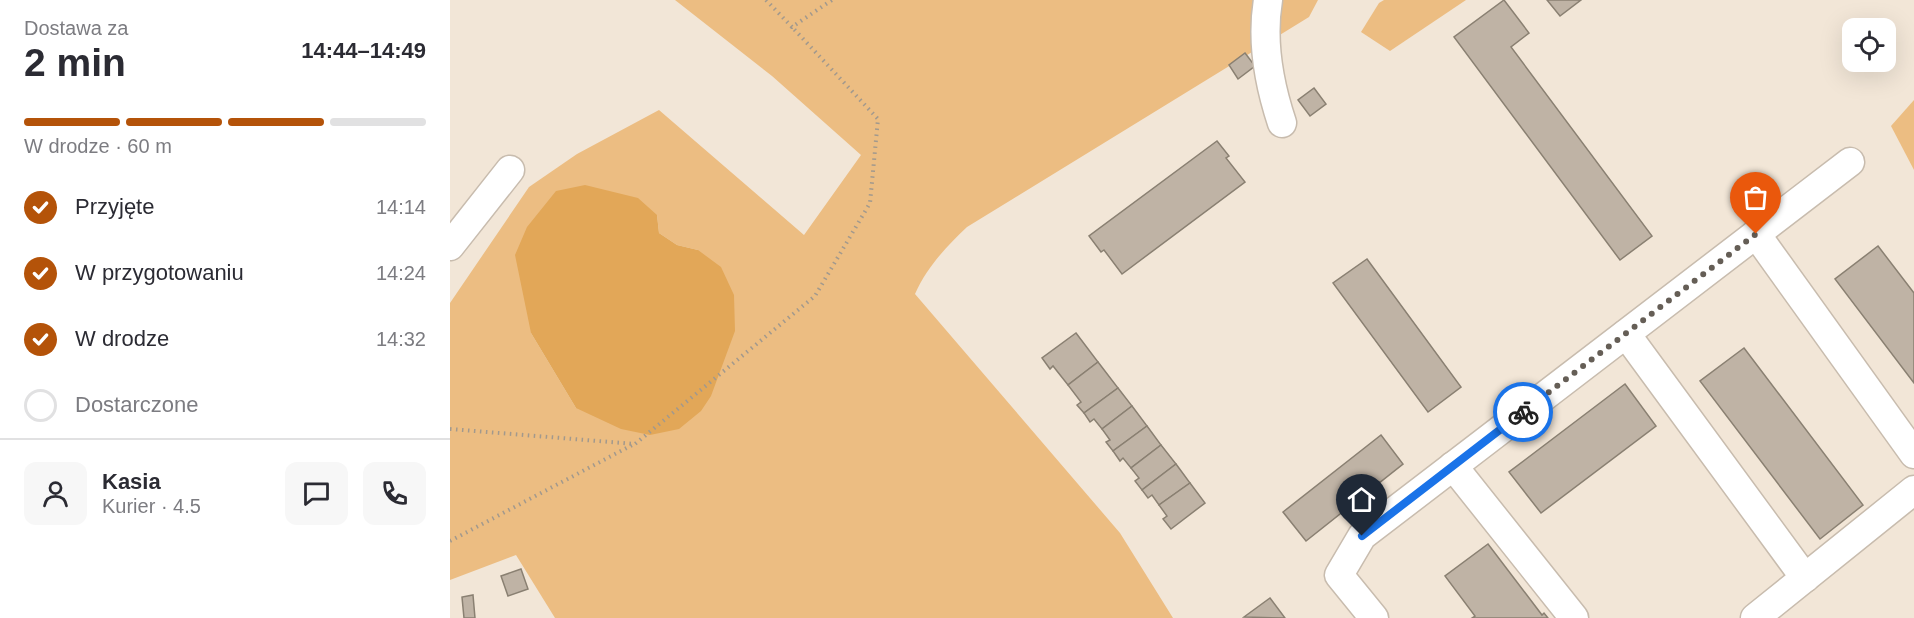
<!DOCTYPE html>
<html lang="pl">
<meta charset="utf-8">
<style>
body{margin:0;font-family:Arial,sans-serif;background:#f7f7f7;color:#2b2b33;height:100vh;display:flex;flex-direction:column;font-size:22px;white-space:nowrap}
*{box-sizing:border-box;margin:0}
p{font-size:20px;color:#7c7c81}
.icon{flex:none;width:33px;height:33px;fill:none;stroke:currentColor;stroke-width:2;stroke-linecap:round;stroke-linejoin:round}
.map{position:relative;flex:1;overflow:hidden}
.side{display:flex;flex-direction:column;background:#fff;width:450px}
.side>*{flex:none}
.buttons{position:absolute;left:1392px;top:18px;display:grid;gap:12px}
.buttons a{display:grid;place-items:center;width:54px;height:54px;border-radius:12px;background:#fff;box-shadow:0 6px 24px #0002;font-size:30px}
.pin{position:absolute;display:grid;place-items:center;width:51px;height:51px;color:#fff;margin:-62px -26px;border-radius:50% 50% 50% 0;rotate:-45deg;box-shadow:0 0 6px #0007}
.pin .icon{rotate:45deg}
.courier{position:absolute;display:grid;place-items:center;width:60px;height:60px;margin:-30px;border:4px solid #1a73e8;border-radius:50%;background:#fff;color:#222;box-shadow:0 2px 8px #0007}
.overview em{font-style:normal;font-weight:700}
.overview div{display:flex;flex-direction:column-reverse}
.overview{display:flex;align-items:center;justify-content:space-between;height:102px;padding:0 24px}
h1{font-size:39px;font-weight:700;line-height:45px}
.bar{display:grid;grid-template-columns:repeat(4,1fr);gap:9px 6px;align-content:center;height:72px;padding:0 24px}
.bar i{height:8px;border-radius:4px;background:#e1e1e2}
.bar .on{background:#b45309}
.bar p{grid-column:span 4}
.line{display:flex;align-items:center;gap:15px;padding:0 24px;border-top:2px solid #e1e1e2}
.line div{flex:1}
.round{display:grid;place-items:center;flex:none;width:63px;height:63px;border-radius:12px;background:#f7f7f7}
ol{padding:0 24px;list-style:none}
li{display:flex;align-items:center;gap:18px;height:66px}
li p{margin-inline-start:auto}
li .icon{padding:6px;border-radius:50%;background:#b45309;color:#fff;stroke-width:4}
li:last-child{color:#7c7c81}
li i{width:33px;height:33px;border:3px solid #e1e1e2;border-radius:50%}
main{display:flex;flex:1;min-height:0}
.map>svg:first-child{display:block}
.green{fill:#ecbd82;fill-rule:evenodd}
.water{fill:#e2a758}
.building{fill:#bfb3a5;stroke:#8a8072;stroke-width:1.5}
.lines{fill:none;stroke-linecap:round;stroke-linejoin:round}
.minor-casing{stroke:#c8bcae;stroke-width:31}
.path{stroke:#a2998d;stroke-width:4;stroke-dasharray:1.5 4.5;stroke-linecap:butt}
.minor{stroke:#fff;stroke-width:28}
.done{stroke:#655e56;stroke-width:6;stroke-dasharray:0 10.8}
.route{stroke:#1a73e8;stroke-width:8}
</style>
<main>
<section class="side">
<div class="overview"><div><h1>2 min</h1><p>Dostawa za</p></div><em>14:44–14:49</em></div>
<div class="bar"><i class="on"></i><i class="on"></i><i class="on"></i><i></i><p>W drodze · 60 m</p></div>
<ol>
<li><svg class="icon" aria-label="check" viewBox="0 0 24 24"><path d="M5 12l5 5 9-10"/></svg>Przyjęte<p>14:14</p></li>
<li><svg class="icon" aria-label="check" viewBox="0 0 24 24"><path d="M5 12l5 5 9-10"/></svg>W przygotowaniu<p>14:24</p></li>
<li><svg class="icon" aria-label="check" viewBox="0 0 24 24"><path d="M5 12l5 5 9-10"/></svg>W drodze<p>14:32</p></li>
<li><i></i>Dostarczone</li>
</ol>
<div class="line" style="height:108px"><a class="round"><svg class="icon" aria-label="person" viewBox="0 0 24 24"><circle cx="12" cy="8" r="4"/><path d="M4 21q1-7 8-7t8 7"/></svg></a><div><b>Kasia</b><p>Kurier · 4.5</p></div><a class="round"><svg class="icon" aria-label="chat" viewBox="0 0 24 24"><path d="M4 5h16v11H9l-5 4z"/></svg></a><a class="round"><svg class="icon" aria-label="phone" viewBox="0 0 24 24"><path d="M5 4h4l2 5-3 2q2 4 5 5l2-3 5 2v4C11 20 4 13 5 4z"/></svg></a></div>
</section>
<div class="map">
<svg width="1464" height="618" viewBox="0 0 1464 618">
<rect width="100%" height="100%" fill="#f2e6d7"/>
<g class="green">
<path d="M225,0H868L859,17L517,227C496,247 477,267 465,294L670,533L723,618H105L66,555L0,580V303L79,187L127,154L209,110L354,235L411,155L322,76ZM207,215L209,233L227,245L248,250L126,408L81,333Z"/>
<polygon points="934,0 1016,0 940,51 911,32 929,3"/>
<polygon points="1464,100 1464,170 1441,126"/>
</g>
<polygon class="water" points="135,185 188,198 207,215 209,233 227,245 248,250 271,267 284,295 285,331 261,396 251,411 229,429 200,435 171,429 126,408 81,333 65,255 77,227 106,191"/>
<g class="building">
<polygon points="1054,0 1079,33 1061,47 1202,236 1170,260 1004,37"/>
<polygon points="1097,0 1131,0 1110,16"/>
<polygon points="795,53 805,66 788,79 779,65"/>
<polygon points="864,88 876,104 860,116 848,100"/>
<polygon points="767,141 779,156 776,158 795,182 672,274 654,250 651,252 639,236"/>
<polygon points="1428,246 1464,293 1464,383 1385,279"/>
<polygon points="917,259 1011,387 978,412 883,283"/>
<polygon points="626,333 648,362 618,385 603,366 600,369 592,358"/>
<polygon points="1294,348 1413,505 1370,539 1250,381"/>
<polygon points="648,362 668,388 634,413 627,405 631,402 618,385"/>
<polygon points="1175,384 1206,426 1091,513 1059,472"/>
<polygon points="668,388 682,406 652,429 644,419 640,422 634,413"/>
<polygon points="682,406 697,426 663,451 656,442 660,440 652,429"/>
<polygon points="697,426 711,445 681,468 673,458 670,461 663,451"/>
<polygon points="931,435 953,464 856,541 833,512"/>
<polygon points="711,445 726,464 692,490 685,481 689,478 681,468"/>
<polygon points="726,464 740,483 709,505 702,495 698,498 692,490"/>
<polygon points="740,483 755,503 721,529 713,519 717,516 709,505"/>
<polygon points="1038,544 1092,615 1094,613 1098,618 1022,618 1025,616 995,576"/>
<polygon points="71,569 78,589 58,596 51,576"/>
<polygon points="23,595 25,618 14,618 12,597"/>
<polygon points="820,598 835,618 794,617"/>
</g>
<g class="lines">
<defs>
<g id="minor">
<path d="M818,0C811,42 819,84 832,123"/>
<polyline points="1306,234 1464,454"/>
<polyline points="0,246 60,170"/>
<polyline points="1176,334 1355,578"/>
<polyline points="1003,466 1124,618"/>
<polyline points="924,618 889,575 912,536 1400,162"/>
<polyline points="1305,618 1464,490"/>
</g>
</defs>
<use href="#minor" class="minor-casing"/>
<g class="path">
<polyline points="316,0 342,27 382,0"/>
<polyline points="0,429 185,444 365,296 420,203 428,119 342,27"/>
<polyline points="0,541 184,444"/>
</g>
<use href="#minor" class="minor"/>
</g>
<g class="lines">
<polyline class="done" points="1073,412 1306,234"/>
<polyline class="route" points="912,536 1073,412"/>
</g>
</svg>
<div class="buttons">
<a><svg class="icon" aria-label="locate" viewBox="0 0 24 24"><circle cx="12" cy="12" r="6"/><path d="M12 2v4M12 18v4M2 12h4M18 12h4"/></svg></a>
</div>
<div class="pin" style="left:1306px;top:234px;background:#ea580c"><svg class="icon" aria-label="bag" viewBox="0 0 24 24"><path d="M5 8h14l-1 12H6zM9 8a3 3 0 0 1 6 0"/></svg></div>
<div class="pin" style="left:912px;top:536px;background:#1f2937"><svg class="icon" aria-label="home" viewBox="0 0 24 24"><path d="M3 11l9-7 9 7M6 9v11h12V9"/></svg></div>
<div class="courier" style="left:1073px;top:412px"><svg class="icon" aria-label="bike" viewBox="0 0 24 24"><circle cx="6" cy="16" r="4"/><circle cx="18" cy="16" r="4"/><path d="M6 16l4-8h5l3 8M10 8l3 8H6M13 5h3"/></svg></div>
</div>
</main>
